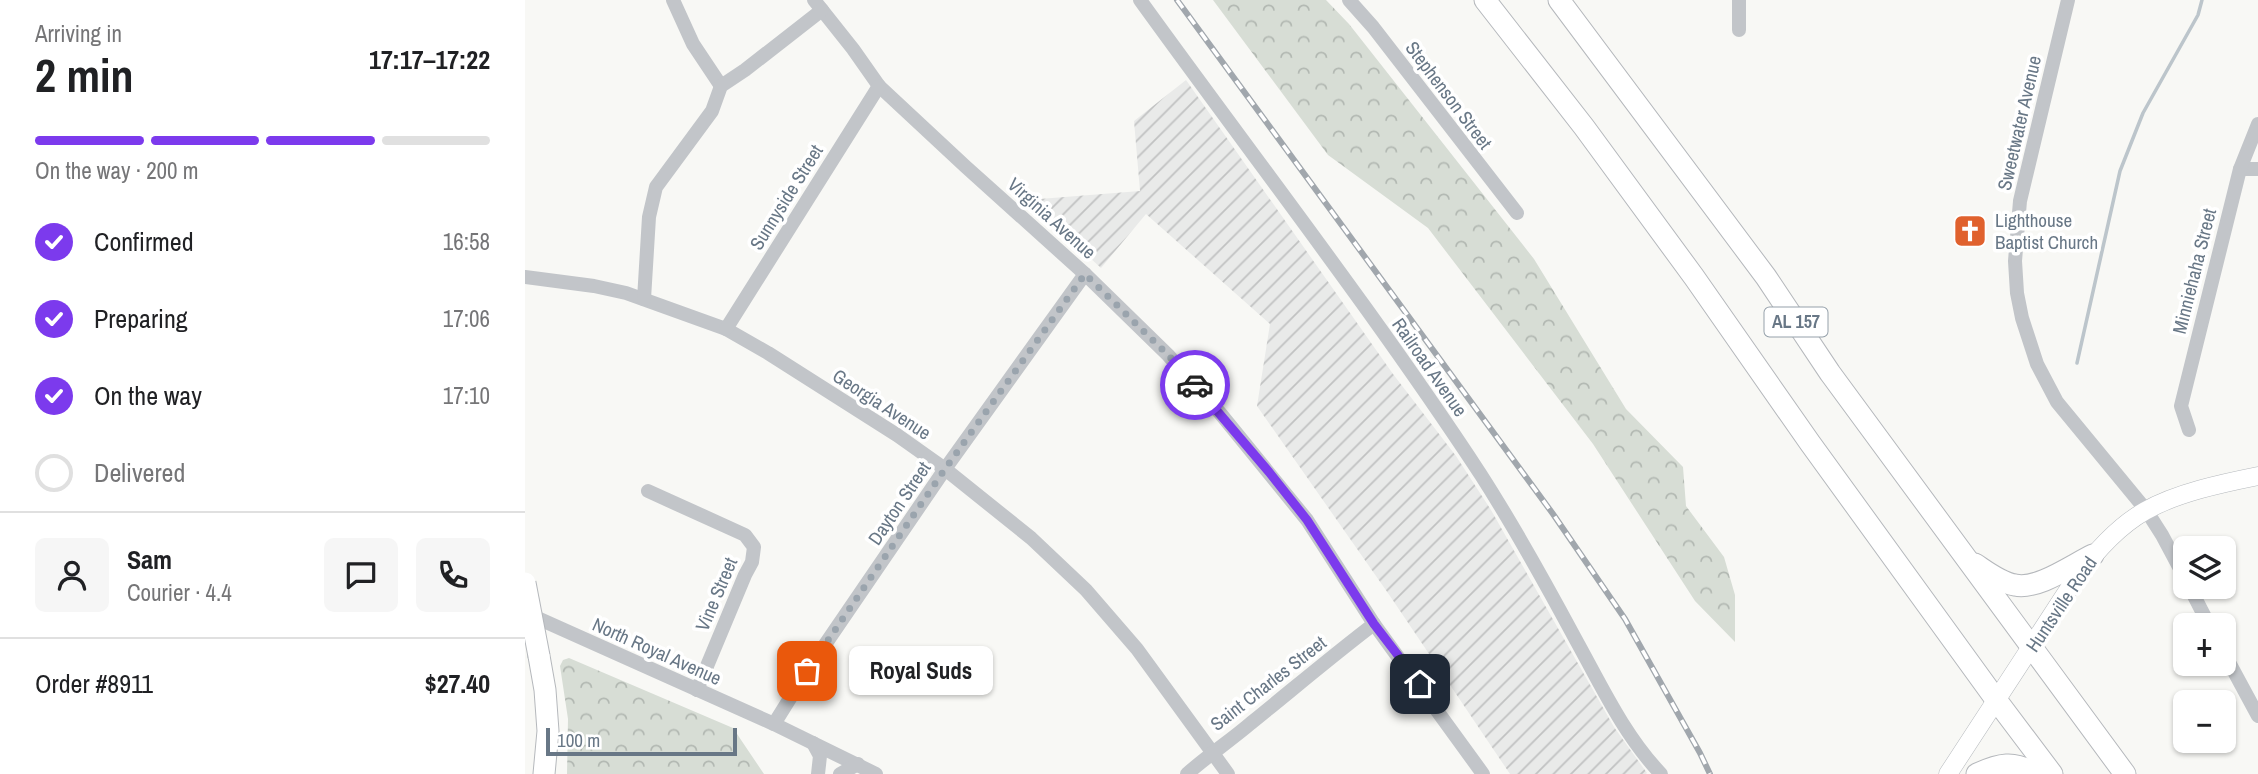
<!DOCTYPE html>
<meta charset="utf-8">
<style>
body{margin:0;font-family:"Archivo Narrow",sans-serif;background:#f6f6f6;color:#202124;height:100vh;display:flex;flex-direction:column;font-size:26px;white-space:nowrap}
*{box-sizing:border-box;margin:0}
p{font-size:23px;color:#757577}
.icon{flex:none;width:38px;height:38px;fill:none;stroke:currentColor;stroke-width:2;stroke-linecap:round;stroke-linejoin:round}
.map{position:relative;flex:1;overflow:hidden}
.panel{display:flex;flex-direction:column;background:#fff;width:525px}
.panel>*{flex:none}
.fabs{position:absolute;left:1648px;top:536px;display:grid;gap:14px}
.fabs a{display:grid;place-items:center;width:63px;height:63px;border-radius:10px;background:#fff;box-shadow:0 2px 5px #0004;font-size:35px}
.scale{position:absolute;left:21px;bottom:18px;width:191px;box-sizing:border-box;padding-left:7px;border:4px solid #687786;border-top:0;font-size:19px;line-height:24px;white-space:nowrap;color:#687786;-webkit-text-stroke:5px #fff;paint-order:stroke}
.pin{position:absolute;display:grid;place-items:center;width:60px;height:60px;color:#fff;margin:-30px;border-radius:14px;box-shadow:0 4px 10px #0006}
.courier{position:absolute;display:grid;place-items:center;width:70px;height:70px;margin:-35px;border:5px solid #7c3aed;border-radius:50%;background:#fff;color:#222;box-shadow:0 2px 9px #0007}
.bubble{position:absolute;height:49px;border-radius:10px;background:#fff;box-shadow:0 2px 5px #0004;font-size:23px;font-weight:700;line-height:49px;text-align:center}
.overview em{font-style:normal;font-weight:700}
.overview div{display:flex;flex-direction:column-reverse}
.overview{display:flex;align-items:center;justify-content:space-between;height:119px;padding:0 35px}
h1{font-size:46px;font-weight:700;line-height:52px}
.bar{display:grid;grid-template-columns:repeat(4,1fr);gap:10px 7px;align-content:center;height:84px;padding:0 35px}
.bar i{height:9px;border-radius:5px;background:#e0e0e0}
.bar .active{background:#7c3aed}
.bar p{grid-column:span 4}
.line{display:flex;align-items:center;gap:18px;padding:0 35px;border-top:2px solid #e0e0e0}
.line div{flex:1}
.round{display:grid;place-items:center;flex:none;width:74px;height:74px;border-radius:10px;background:#f6f6f6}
ol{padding:0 35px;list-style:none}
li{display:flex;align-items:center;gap:21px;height:77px}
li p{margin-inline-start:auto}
li .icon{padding:7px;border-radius:50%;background:#7c3aed;color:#fff;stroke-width:4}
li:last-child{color:#757577}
li i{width:38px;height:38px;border:4px solid #e0e0e0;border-radius:50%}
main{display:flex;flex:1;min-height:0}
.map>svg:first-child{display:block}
.industrial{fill:url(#industrial-furrows)}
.forest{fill:url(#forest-crowns)}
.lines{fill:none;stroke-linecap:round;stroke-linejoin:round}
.stream{stroke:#bcc5cb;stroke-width:3.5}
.major-casing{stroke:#b5b9bd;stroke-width:19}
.highway-casing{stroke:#b5b8bc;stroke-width:23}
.minor{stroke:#c2c5c9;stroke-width:14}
.major{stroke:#fff;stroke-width:18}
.highway{stroke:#fff;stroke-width:21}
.rail-casing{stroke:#a1a7ad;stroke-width:6}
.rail{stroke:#fff;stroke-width:3.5;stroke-dasharray:10;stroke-linecap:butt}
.highway-bridge-casing{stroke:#b5b8bc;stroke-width:23;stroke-linecap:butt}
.highway-bridge{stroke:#fff;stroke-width:21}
.done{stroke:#9aa4ad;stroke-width:7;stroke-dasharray:0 12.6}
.route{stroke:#7c3aed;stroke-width:9}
.labels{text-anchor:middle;stroke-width:7;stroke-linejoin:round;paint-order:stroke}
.shield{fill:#fff;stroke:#95a0aa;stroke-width:2}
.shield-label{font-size:18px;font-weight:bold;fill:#687786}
.street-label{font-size:19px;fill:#687786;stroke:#fff}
.poi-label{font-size:19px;fill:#687786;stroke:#fff;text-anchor:start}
</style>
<main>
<section class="panel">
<div class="overview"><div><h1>2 min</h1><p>Arriving in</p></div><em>17:17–17:22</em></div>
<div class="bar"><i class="active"></i><i class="active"></i><i class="active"></i><i></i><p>On the way · 200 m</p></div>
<ol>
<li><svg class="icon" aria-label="check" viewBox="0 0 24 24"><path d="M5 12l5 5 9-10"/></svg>Confirmed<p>16:58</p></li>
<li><svg class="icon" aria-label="check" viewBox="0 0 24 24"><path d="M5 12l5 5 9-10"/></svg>Preparing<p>17:06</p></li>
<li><svg class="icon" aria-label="check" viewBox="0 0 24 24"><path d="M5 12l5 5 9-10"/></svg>On the way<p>17:10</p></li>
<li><i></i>Delivered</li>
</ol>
<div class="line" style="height:126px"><a class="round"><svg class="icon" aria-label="person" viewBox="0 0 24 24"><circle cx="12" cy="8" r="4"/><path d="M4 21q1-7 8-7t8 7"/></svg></a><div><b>Sam</b><p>Courier · 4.4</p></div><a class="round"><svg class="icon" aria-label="chat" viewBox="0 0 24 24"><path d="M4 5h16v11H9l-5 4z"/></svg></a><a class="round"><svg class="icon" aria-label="phone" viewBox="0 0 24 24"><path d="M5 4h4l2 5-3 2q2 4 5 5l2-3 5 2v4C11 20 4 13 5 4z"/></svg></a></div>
<div class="line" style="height:91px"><div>Order #8911</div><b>$27.40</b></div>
</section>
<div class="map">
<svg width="1733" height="774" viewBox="0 0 1733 774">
<defs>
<pattern id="industrial-furrows" width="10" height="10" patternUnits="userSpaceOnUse" patternTransform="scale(1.75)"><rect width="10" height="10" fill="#e9eae9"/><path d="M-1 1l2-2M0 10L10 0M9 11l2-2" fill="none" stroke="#c1c2c2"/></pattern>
<pattern id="forest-crowns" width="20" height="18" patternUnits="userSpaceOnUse" patternTransform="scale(1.75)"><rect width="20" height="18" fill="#d7ddd5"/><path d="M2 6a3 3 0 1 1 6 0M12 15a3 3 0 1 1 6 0" fill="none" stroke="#b2b8b2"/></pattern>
</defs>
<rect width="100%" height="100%" fill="#f8f8f5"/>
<polygon class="industrial" points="661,80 868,374 931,456 966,510 1089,727 1122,773 1121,774 985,774 865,596 732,406 745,324 621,214 576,268 502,200 615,191 609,121"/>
<g class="forest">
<polygon points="688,0 801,0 824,24 1009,259 1101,409 1158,467 1161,506 1199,557 1210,595 1210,642 1170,601 1068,444 903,228 803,155"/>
<polygon points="44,658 208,728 239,774 42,774 43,719 35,666 38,660"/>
</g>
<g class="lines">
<polyline class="stream" points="1552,363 1595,171 1618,113 1673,15 1677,0"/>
<defs>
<path id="major" d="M1423,774L1551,578C1570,552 1592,527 1620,511C1651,493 1698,483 1733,476"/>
<g id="highway">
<polyline points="960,0 1059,127 1169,277 1285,443 1472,701 1527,774"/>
<polyline points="1034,0 1241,277 1305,373 1600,774"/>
<path d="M1450,564C1462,572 1476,583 1490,585C1513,590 1547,565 1568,555"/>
<polyline points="14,656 20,690 23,731 19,774"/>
<path d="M1452,774C1474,764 1489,760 1510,774"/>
</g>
</defs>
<use href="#major" class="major-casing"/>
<use href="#highway" class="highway-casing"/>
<g class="minor">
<polyline points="148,0 168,44 196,86"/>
<polyline points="289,0 328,49 354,86 441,167 560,274 643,355 695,413 782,520 849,624 958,774"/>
<path d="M615,0C729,158 849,312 956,475C990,528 1021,584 1051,640C1077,687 1099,735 1136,774"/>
<polyline points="824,0 848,27 992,213"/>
<polyline points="1214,0 1214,30"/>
<polyline points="1543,0 1495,201 1490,261 1492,293 1497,318 1512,364 1532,402 1621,510 1637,535 1661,580"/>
<polyline points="1715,169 1733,169"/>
<polyline points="0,277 69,286 101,293 201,329 243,353 372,435 420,469 506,538 561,590 612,649 703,774"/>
<polyline points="119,299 124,217 131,187 187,111 196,86 220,70 297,10"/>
<polyline points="201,329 354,86"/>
<polyline points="1664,430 1656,406 1715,169 1733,124"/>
<polyline points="123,491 220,535 229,547 227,562 220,575 172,690"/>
<polyline points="1664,586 1684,625"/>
<polyline points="1,613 249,724 351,774"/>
<polyline points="1699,653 1733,716"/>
<polyline points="249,724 282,671 420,469 560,274"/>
<polyline points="288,743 295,756 293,774"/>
<polyline points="315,774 333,764"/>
<path d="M662,774C682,756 705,741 726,723C767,690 807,656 849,624"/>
</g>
<use href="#major" class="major"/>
<use href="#highway" class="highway"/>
<defs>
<polyline id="rail" points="652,0 1028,514 1100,619 1175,753 1185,774"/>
</defs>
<use href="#rail" class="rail-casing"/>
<use href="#rail" class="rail"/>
<defs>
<polyline id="highway-bridge" points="0,583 14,656"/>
</defs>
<use href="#highway-bridge" class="highway-bridge-casing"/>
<use href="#highway-bridge" class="highway-bridge"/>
</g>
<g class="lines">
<polyline class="done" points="282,671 420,469 560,274 643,355 670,385"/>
<polyline class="route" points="670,385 744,472 782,520 849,624 895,684"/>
</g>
<defs>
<symbol id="church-square" viewBox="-11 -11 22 22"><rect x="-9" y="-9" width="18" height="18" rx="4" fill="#e0612d" stroke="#fff"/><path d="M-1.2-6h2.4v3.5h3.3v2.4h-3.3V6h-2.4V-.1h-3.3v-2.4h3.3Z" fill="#fff"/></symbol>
</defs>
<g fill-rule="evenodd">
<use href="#church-square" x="1426" y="212" width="38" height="38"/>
</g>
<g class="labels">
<rect class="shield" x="1239.5" y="307.5" width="63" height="29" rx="5"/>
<g class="shield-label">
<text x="1271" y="328">AL 157</text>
</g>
<g class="street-label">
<text transform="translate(924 95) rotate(53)" y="7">Stephenson Street</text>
<text transform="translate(1494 123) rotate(-77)" y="7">Sweetwater Avenue</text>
<text transform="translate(261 197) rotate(-58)" y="7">Sunnyside Street</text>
<text transform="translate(527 218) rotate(42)" y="7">Virginia Avenue</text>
<text transform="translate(1669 271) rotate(-76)" y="7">Minniehaha Street</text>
<text transform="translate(905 367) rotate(55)" y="7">Railroad Avenue</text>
<text transform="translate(357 404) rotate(33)" y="7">Georgia Avenue</text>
<text transform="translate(374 503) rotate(-56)" y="7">Dayton Street</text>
<text transform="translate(191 594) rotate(-67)" y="7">Vine Street</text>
<text transform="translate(1536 604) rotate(-56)" y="7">Huntsville Road</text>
<text transform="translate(132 651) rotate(24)" y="7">North Royal Avenue</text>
<text transform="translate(743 683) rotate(-38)" y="7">Saint Charles Street</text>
</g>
<g class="poi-label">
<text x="1470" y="227">Lighthouse<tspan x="1470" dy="22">Baptist Church</tspan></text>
</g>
</g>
</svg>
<div class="fabs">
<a><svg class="icon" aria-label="layers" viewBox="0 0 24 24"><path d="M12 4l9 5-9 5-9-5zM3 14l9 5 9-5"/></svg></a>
<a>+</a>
<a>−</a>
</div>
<div class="scale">100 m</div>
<div class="pin" style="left:282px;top:671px;background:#ea580c"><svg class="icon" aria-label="bag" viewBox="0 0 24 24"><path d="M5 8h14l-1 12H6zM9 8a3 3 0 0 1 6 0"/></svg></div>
<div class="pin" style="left:895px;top:684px;background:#1f2937"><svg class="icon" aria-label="home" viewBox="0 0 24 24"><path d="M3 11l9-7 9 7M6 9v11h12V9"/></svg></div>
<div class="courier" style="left:670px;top:385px"><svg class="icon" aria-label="car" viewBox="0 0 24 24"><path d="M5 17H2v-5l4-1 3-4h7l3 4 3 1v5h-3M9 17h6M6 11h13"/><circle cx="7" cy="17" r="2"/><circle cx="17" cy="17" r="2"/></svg></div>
<div class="bubble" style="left:324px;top:646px;width:144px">Royal Suds</div>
</div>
</main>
